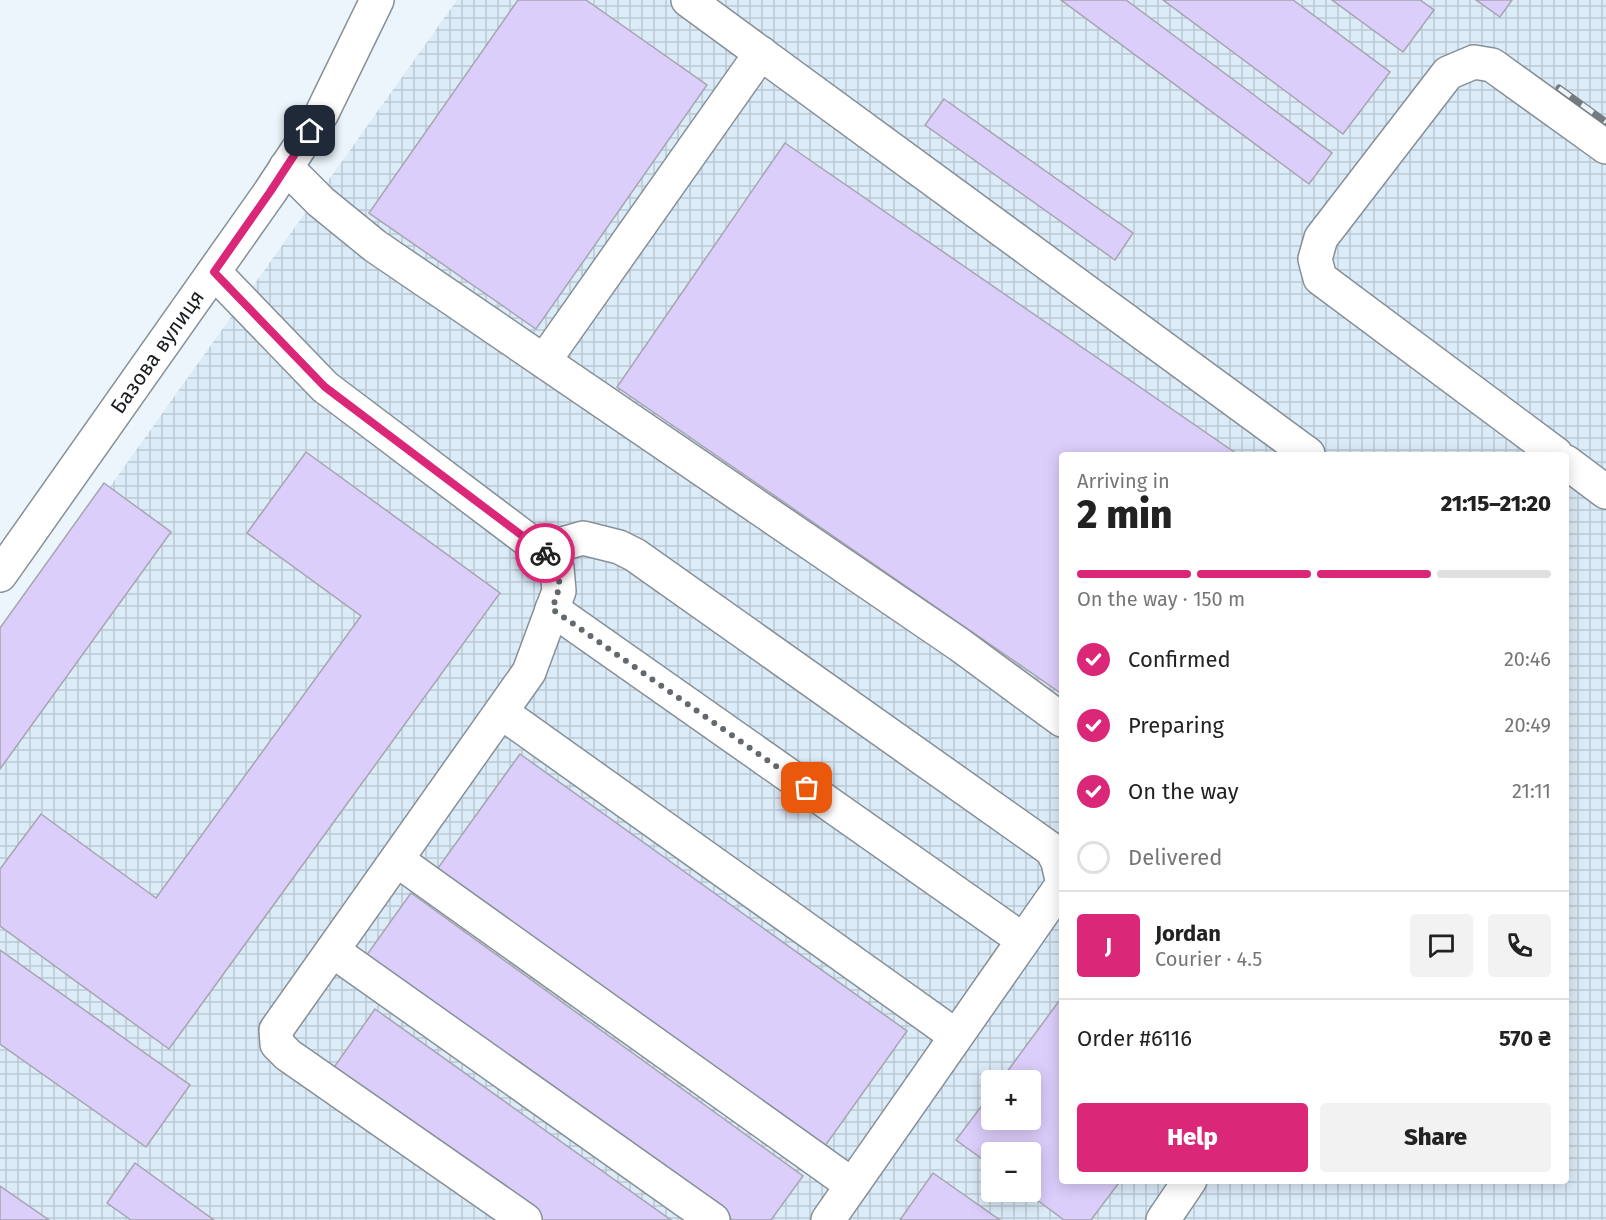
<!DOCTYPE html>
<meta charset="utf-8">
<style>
body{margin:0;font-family:"Fira Sans",sans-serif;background:#f2f2f2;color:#222;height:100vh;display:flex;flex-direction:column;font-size:22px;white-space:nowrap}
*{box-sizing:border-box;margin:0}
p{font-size:20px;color:#767676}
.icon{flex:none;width:33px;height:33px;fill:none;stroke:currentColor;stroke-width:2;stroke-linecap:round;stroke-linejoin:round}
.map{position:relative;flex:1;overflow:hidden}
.sheet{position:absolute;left:1059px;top:452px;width:510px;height:732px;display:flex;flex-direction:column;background:#fff;border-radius:6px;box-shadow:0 3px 15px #0003}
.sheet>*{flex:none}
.buttons{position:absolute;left:981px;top:1070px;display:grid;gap:12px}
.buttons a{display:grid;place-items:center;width:60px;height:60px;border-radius:6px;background:#fff;box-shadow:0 3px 15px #0003;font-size:30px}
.pin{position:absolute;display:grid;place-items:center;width:51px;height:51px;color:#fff;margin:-26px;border-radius:12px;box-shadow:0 3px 9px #0006}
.courier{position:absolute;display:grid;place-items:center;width:60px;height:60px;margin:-30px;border:4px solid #db2777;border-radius:50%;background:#fff;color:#222;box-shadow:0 2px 8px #0007}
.headline em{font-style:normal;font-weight:800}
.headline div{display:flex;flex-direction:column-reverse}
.headline{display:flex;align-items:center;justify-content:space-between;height:102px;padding:0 18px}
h1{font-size:39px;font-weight:800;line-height:45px}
.bar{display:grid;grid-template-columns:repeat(4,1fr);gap:9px 6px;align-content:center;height:72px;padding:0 18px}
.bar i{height:8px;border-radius:4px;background:#e0e0e0}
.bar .on{background:#db2777}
.bar p{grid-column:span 4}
.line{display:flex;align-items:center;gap:15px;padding:0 18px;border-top:2px solid #e0e0e0}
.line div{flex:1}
.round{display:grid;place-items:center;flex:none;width:63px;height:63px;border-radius:6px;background:#f2f2f2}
ol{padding:0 18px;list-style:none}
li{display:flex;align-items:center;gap:18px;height:66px}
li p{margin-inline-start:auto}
li .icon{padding:6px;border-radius:50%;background:#db2777;color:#fff;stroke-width:4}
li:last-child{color:#767676}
li i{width:33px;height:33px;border:3px solid #e0e0e0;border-radius:50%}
.button{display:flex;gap:12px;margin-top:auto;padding:12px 18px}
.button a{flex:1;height:69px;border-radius:6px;background:#db2777;color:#fff;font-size:24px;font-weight:800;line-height:69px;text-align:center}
.button a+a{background:#f2f2f2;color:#222}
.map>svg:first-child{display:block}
.industrial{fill:url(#industrial-grid);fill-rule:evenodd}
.building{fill:#dbcefb;stroke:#a7a5af;stroke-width:1.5}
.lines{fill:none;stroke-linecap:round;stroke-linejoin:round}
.minor-casing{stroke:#879097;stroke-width:36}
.minor{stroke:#fff;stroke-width:33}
.rail-casing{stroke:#757a7f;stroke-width:7}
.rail{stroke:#ecf5fc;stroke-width:4.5;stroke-dasharray:14;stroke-linecap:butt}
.done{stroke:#64696d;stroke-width:6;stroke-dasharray:0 10.8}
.route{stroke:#db2777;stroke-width:8}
.labels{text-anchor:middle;stroke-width:4.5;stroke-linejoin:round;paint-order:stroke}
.street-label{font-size:21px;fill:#1a1d20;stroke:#ecf5fc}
</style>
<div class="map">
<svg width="1606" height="1220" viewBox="0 0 1606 1220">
<defs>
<pattern id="industrial-grid" width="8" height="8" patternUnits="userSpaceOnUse" patternTransform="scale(1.5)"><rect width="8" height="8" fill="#dbebf8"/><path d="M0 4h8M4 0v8" fill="none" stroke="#bbc9d4"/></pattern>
</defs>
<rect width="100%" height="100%" fill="#ecf5fc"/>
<path class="industrial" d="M457,0H1606V1220H0V641ZM1062,454H1566V1180H1062ZM992,1080H1030V1119H992ZM992,1152H1030V1191H992Z"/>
<g class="building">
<polygon points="518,0 586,0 707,85 536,329 369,213"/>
<polygon points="1061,0 1126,0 1332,153 1309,184"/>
<polygon points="1163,0 1293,0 1390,72 1343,134"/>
<polygon points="1332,0 1420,0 1434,10 1403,52"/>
<polygon points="1476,0 1512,0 1500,17"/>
<polygon points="944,99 1133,233 1115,260 925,125"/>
<polygon points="785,143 1237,454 1062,454 1062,694 617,387"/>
<polygon points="306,452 500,593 169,1049 0,926 0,869 41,814 156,898 361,616 247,533"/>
<polygon points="104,483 171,532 0,769 0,628"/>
<polygon points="520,754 907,1031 820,1153 433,875"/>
<polygon points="411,893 803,1176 771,1220 733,1220 366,956"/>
<polygon points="0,950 190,1085 146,1147 0,1044"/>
<polygon points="1062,997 1062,1180 1121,1180 1091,1220 1064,1220 1025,1191 1030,1191 1030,1152 992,1152 992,1166 956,1140 992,1092 992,1119 1030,1119 1030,1080 1001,1080"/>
<polygon points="375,1009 671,1220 536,1220 330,1073"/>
<polygon points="135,1163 214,1220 131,1220 107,1203"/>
<polygon points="933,1173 1000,1220 900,1220"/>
<polygon points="0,1186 49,1220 0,1220"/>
</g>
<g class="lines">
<defs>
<g id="minor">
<polyline points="688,0 1308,454"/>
<polyline points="286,167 321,202 375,246 960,645 1062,720"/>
<polyline points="214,272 325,387 541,550 557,568 559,591 529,672 276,1030 277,1044 288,1055 525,1220"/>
<polyline points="544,361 761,53"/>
<polyline points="1556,454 1320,278 1315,259 1321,238 1448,73 1474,62 1492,65 1606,147"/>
<polyline points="1566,462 1606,492"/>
<polyline points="541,550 583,538 619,547 635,555 1052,850 1058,862 1062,880"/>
<path id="s1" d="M0,575L270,192L322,113L377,0"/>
<polyline points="552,609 1023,940"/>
<polyline points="501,712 956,1036"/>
<polyline points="397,860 852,1185"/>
<polyline points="333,951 713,1220"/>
<polyline points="828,1220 1062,885"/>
<polyline points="1163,1220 1190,1180"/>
</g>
</defs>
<use href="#minor" class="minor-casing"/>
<use href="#minor" class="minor"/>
<defs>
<polyline id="rail" points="1559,88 1606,122"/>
</defs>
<use href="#rail" class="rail-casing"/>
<use href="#rail" class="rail"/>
</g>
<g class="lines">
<path class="done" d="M545,553C563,575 562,583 552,609L807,788"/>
<polyline class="route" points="310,131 270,192 214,272 325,387 545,553"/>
</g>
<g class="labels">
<g class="street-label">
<text dy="7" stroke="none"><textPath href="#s1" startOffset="273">Базова вулиця</textPath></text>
</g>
</g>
</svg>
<div class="buttons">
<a>+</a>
<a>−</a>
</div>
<div class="pin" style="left:807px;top:788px;background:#ea580c"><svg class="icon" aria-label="bag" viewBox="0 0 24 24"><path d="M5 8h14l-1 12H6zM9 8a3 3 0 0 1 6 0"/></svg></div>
<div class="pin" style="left:310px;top:131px;background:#1f2937"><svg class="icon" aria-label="home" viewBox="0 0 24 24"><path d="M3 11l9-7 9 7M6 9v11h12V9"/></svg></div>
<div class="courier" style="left:545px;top:553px"><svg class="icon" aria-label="bike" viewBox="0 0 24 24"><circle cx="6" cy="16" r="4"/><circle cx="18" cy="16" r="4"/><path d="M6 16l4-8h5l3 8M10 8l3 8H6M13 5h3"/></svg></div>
<section class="sheet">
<div class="headline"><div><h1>2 min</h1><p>Arriving in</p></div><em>21:15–21:20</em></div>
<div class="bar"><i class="on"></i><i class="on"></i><i class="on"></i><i></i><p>On the way · 150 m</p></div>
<ol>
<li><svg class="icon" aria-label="check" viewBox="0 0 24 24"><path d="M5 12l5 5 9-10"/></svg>Confirmed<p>20:46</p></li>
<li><svg class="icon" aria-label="check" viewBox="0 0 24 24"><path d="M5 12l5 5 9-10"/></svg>Preparing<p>20:49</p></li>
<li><svg class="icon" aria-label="check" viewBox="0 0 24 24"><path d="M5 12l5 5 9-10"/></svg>On the way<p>21:11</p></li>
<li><i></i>Delivered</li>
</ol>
<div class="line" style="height:108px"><b class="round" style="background:#db2777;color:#fff">J</b><div><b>Jordan</b><p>Courier · 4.5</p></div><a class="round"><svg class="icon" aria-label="chat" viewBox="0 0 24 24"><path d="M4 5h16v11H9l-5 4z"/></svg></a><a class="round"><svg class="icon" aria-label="phone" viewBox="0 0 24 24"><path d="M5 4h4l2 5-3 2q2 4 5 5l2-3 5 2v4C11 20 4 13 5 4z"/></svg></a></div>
<div class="line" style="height:78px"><div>Order #6116</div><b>570 ₴</b></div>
<div class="button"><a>Help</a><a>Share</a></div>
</section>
</div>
